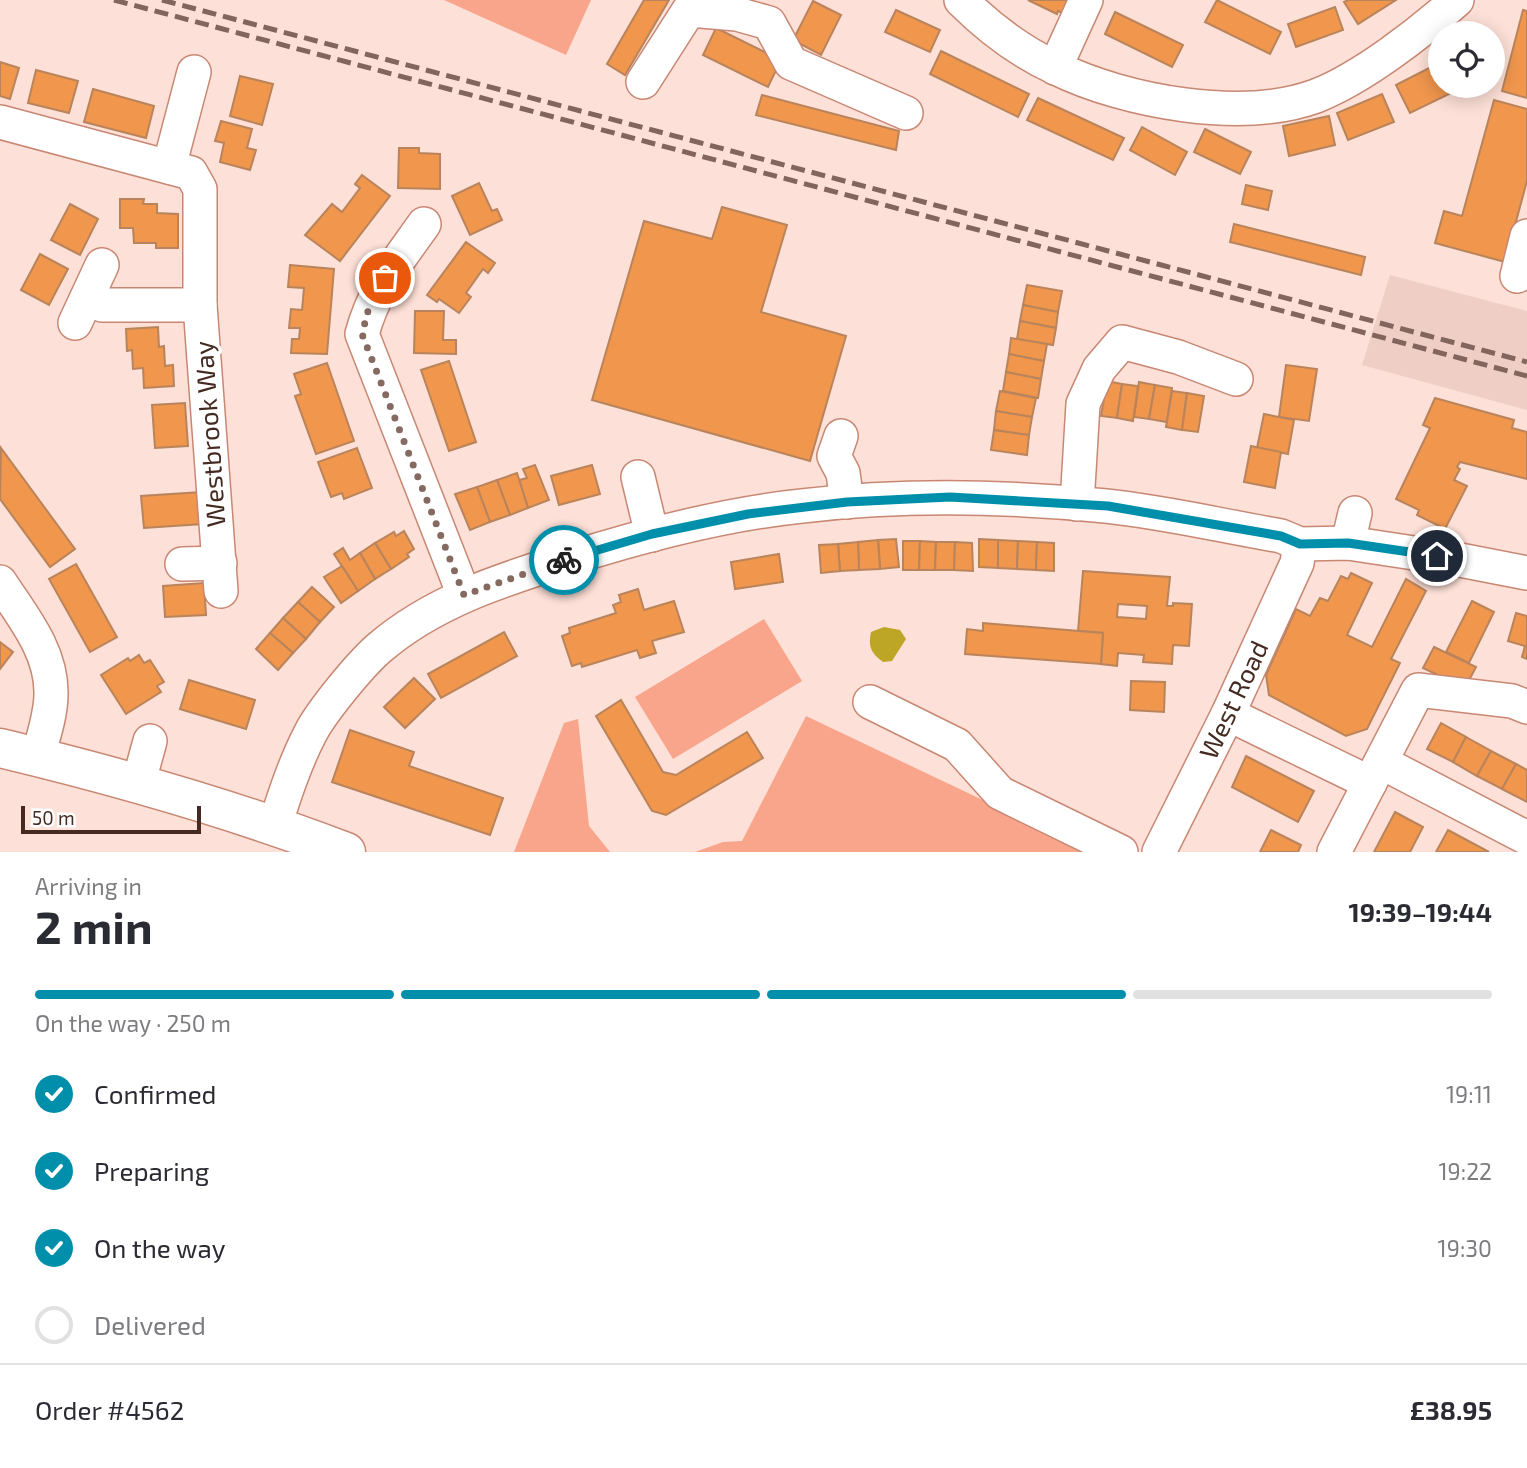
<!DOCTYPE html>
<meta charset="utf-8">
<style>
body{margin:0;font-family:"Exo 2",sans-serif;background:#f7f7f7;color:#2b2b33;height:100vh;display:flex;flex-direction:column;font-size:26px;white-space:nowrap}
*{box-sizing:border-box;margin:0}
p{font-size:23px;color:#7c7c81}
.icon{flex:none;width:38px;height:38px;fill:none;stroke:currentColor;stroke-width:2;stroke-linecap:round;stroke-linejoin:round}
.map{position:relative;height:852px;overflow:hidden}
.drawer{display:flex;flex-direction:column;background:#fff;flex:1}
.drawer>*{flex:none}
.controls{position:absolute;left:1428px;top:21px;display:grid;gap:14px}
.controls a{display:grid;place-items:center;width:77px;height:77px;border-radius:50%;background:#fff;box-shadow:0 4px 18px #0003;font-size:35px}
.scale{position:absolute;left:21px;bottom:18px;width:180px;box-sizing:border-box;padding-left:7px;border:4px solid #452a22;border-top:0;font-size:19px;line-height:24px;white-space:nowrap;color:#452a22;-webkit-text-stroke:5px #fff;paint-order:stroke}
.pin{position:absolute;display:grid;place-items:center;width:60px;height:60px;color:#fff;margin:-30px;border:4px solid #fff;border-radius:50%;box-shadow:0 2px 7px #0007}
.courier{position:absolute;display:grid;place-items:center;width:70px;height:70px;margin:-35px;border:5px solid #008fab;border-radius:50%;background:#fff;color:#222;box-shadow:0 2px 9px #0007}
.summary em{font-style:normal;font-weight:700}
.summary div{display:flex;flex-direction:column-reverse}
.summary{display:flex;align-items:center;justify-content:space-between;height:119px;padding:0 35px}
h1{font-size:46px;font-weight:700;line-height:52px}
.bar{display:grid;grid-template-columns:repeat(4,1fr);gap:10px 7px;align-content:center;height:84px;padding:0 35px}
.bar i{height:9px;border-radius:5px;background:#e1e1e2}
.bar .active{background:#008fab}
.bar p{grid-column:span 4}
.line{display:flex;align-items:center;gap:18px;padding:0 35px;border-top:2px solid #e1e1e2}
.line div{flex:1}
ol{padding:0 35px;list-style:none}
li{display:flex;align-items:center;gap:21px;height:77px}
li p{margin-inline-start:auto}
li .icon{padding:7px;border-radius:50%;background:#008fab;color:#fff;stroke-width:4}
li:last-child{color:#7c7c81}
li i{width:38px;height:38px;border:4px solid #e1e1e2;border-radius:50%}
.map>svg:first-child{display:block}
.built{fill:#efcfc5}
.green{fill:#f9a58c}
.water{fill:#bda525}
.building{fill:#f0964d;stroke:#b9845c;stroke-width:2;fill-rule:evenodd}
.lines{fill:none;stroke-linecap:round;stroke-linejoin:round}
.minor-casing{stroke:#c88773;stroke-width:36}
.major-casing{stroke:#c88773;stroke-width:41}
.minor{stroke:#fff;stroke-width:33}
.major{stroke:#fff;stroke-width:38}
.rail{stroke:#82665e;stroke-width:5;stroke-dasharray:14 7;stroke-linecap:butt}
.done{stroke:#856a61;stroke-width:7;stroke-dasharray:0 12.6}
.route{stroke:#008fab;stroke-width:9}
.labels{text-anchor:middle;stroke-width:7;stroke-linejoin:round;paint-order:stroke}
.street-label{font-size:26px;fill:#452a22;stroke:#fff}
</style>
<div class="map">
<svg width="1527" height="852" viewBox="0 0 1527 852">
<rect width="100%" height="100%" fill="#fde0d7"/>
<polygon class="built" points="1390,275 1527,311 1527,410 1362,365"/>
<g class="green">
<polygon points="444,0 591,0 566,55"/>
<polygon points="764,619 802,681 673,759 635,697"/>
<polygon points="806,716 1092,852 695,852 723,842 742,841"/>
<polygon points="578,719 589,826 610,852 514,852 564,723"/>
</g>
<path class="water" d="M884,627L900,630L906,639L892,661L883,662C871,653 868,647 871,632Z"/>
<g class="building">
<polygon points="644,0 669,0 625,75 607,64"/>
<polygon points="1028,0 1076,0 1068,16 1058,11 1057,14"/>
<polygon points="1217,0 1281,32 1270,54 1205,22"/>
<polygon points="1348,0 1396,0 1358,24 1344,2"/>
<polygon points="813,1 841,15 821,55 793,40"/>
<polygon points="1335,7 1343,30 1296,47 1288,24"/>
<polygon points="896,10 940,30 930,52 885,32"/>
<polygon points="1523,10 1527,11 1527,98 1502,91"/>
<polygon points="1115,12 1183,45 1172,67 1105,34"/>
<polygon points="716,28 781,60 768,87 703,55"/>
<polygon points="941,51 1029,94 1018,117 930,74"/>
<polygon points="0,62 19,68 10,99 0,96"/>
<polygon points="1437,64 1440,72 1440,86 1447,86 1451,93 1410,113 1396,85"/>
<polygon points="36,70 78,81 69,113 28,103"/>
<polygon points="240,76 273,84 262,125 230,116"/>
<polygon points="93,89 154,106 146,138 84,122"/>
<polygon points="1382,94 1394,122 1348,140 1337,113"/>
<polygon points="762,95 899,131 896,150 756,115"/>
<polygon points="1038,98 1124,138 1113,160 1027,120"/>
<polygon points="1494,100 1527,109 1527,181 1505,262 1435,243 1444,211 1462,216"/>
<polygon points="1329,116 1335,145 1289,156 1283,126"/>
<polygon points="221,121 252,129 247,148 256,150 250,170 220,162 224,143 215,141"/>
<polygon points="1142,127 1187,152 1175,175 1130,150"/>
<polygon points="1205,129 1251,152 1240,174 1194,152"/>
<polygon points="399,148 419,148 419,153 440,154 440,189 398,188"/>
<polygon points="362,175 390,196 340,261 305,235 332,204 342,212 360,188 355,184"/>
<polygon points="479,183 492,211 497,209 502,220 470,235 452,196"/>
<polygon points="1246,185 1272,191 1268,210 1242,204"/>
<polygon points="120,199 144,199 143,204 157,204 157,213 178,214 178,248 156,248 156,243 134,243 133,228 120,228"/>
<polygon points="70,204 98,219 80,255 51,240"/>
<polygon points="722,207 787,225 761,312 846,336 810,461 592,400 644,221 712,239"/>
<polygon points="1234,224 1365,257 1361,275 1230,242"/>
<polygon points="466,242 495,263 488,273 483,269 466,293 471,297 459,313 439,299 437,302 427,295"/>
<polygon points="40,254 68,269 49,305 21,290"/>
<polygon points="290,265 334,269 327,354 291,353 292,339 299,339 300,328 289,328 291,309 302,310 304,288 288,287"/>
<polygon points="1027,285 1062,291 1058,312 1023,305"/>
<polygon points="1023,305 1058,312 1056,328 1020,321"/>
<polygon points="415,311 444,311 443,340 456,340 456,354 414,353"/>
<polygon points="1020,321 1056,328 1053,345 1017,339"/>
<polygon points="158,327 159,347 164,346 165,366 173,365 174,386 144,388 143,368 133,369 132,350 127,351 126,329"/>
<polygon points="1011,338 1047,344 1044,361 1009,354"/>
<polygon points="1009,354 1044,361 1041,379 1006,372"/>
<polygon points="449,361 476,442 449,451 421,370"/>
<polygon points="327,363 354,441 316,454 295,396 301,394 294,374"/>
<polygon points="1286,365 1317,369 1309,421 1279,417"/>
<polygon points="1006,372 1041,379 1038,398 1003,391"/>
<polygon points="1107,381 1122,384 1117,418 1101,416"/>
<polygon points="1139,382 1155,385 1149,419 1134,417"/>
<polygon points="1122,384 1138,386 1133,421 1117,418"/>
<polygon points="1155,385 1172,388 1167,422 1149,419"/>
<polygon points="1000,391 1036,398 1032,417 996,411"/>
<polygon points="1172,391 1187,393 1182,430 1166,427"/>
<polygon points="1187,393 1204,396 1198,432 1182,430"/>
<polygon points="1435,398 1514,420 1512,428 1527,432 1527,479 1460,462 1457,467 1460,469 1454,480 1467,486 1445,529 1417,515 1419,510 1396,499 1430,428 1423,425"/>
<polygon points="185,403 188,446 155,448 152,405"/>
<polygon points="996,411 1032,417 1029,435 994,430"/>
<polygon points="1264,414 1294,420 1288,454 1257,448"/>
<polygon points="994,430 1029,435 1027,455 991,450"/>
<polygon points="1251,446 1281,452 1275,488 1244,482"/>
<polygon points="1,448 75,549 50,567 0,499"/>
<polygon points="357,448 372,488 344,499 342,493 331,497 318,462"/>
<polygon points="535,465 549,500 528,508 519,480 527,478 523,469"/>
<polygon points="592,465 600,494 559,505 551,476"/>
<polygon points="517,473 528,508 510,515 497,480"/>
<polygon points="497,480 510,515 490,522 477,487"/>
<polygon points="477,487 490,522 470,530 455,494"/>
<polygon points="201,492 203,524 144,528 141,496"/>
<polygon points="404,531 414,549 407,554 409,557 391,569 375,543 394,532 396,536"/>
<polygon points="896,539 899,567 880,569 878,540"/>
<polygon points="979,539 998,540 998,568 979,567"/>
<polygon points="878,540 880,569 859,570 858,542"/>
<polygon points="998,540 1018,541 1017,569 998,568"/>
<polygon points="903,541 920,541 919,570 903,570"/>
<polygon points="920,541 936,542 935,570 919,570"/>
<polygon points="1018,541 1037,542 1036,570 1017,569"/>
<polygon points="858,542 859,570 840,571 838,544"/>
<polygon points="936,542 955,542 954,570 935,570"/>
<polygon points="955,542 972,543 973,571 954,570"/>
<polygon points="1037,542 1054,543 1054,571 1036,570"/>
<polygon points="375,543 391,569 375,579 360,553"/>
<polygon points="838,544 840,571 821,573 819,545"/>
<polygon points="343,548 350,560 360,553 375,579 358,591 334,554"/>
<polygon points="779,554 783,582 735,589 731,562"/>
<polygon points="76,564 117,637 90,652 49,579"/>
<polygon points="342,566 358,591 341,603 324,577"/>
<path d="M1083,571L1170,577L1167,606H1173V603L1192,604L1189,646L1173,645L1172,664L1143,662L1144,655L1118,653L1117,666L1101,664L1103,633L1078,631ZM1118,604L1147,606L1146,619L1117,617Z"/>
<polygon points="1351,573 1372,583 1347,635 1372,647 1406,579 1426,591 1391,659 1400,663 1367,729 1346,736 1269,695 1266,675 1296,609 1310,616 1320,598 1328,601 1341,576 1348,579"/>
<polygon points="204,583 206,615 165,617 163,586"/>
<polygon points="312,587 334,607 320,622 298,602"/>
<polygon points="638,589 644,610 674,601 684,632 652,641 656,653 640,658 637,650 582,667 581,663 572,666 562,636 570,633 569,628 616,613 613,605 621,602 619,595"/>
<polygon points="1472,601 1494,612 1469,663 1446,652"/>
<polygon points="298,602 320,622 306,639 283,618"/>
<polygon points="1516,613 1527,616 1527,659 1522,657 1525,646 1508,641"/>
<polygon points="283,618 306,639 293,653 270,633"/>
<polygon points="983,623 1103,633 1101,664 965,654 967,629 983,631"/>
<polygon points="504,632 517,656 441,698 428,674"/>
<polygon points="270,633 293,653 278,670 256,649"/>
<polygon points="0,642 13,652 0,669"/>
<polygon points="1434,647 1476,667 1465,688 1423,668"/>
<polygon points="139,655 144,663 150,660 164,682 157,686 161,692 126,714 101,675 128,658 130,661"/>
<polygon points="414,678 435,699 405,728 384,707"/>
<polygon points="189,680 255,700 246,729 180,709"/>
<polygon points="1131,681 1165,682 1164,712 1130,710"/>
<polygon points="621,700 663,772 676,775 747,732 763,758 666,815 652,811 596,716"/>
<polygon points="1441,723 1466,737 1453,762 1427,749"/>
<polygon points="350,730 414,752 409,766 503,798 490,835 332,782"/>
<polygon points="1466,737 1491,751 1477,776 1453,762"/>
<polygon points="1491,751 1516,764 1502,789 1477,776"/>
<polygon points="1246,756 1314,791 1298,822 1232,787"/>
<polygon points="1516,764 1527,770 1527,802 1502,789"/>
<polygon points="1395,812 1423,827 1410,852 1374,852"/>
<polygon points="1271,830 1301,845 1298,852 1260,852"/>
<polygon points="1448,830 1489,852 1436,852"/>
</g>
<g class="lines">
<defs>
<g id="minor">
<path d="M961,0C988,27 1021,52 1056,68C1125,102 1243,123 1316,96C1362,78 1420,33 1457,0"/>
<polyline points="1055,68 1086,0"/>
<polyline points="643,82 689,10 737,14 769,23 791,63 906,113"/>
<polyline points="0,122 191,173 200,189 200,305 221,591"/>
<polyline points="169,167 194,72"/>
<path d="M424,224C398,261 374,289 362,334L464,595"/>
<polyline points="1517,276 1527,236"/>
<polyline points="87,298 102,305 200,305"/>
<polyline points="75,323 102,265"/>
<polyline points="841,436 834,456 843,473 847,502"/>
<polyline points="638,477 652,535"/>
<polyline points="1077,504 1083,404 1099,369 1122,342 1178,357 1236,379"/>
<polyline points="1348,543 1355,513"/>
<polyline points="182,564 220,563"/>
<path d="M0,582C22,616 52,651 51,694C51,715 43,737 38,757"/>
<polyline points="870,702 957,745 1000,793 1121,852"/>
<polyline points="1228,714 1370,783"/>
<polyline points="1381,762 1527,838"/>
<polyline points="138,785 150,741"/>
<path d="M275,825C285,794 295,763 310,734C321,712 359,666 378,649C432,602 501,580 568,559C644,535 723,514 802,506C903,494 1005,496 1106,506C1164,512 1223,526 1281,536L1300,544L1348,543L1460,560L1527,573"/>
<polyline points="1159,852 1228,714 1297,563 1300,544"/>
<polyline points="1334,852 1418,690 1512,701 1527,707"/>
</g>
<path id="major" d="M0,748C117,776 233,809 346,852"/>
</defs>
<use href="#minor" class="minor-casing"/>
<use href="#major" class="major-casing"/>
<use href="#minor" class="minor"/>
<use href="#major" class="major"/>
<g class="rail">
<polyline points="114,0 1527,376"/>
<polyline points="162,0 1527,362"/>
</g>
</g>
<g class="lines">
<polyline class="done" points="385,278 368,311 362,334 464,595 564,560"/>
<polyline class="route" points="564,560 652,534 748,514 847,502 950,497 1108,506 1281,536 1300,544 1348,543 1437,556"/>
</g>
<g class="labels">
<g class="street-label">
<text transform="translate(210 434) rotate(-94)" y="9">Westbrook Way</text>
<text transform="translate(1234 700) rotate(-65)" y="9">West Road</text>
</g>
</g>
</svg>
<div class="controls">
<a><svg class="icon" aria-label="locate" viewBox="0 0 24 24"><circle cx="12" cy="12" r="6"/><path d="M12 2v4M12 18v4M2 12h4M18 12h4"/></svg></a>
</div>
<div class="scale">50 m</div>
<div class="pin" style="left:385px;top:278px;background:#ea580c"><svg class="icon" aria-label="bag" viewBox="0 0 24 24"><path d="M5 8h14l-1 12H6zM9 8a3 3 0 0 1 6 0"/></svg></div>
<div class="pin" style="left:1437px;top:556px;background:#1f2937"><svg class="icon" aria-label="home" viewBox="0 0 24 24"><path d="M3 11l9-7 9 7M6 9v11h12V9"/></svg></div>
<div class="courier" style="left:564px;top:560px"><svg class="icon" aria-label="bike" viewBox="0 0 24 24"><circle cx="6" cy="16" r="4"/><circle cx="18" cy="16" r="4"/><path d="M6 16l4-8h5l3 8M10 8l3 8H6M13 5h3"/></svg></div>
</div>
<section class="drawer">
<div class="summary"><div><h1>2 min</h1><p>Arriving in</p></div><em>19:39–19:44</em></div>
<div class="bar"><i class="active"></i><i class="active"></i><i class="active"></i><i></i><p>On the way · 250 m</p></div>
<ol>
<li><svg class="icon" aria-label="check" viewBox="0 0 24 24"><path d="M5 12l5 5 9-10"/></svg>Confirmed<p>19:11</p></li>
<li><svg class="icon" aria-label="check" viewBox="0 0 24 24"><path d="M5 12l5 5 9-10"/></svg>Preparing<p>19:22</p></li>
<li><svg class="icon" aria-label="check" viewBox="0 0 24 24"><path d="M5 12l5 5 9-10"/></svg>On the way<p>19:30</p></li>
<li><i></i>Delivered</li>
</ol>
<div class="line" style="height:91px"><div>Order #4562</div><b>£38.95</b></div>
</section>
